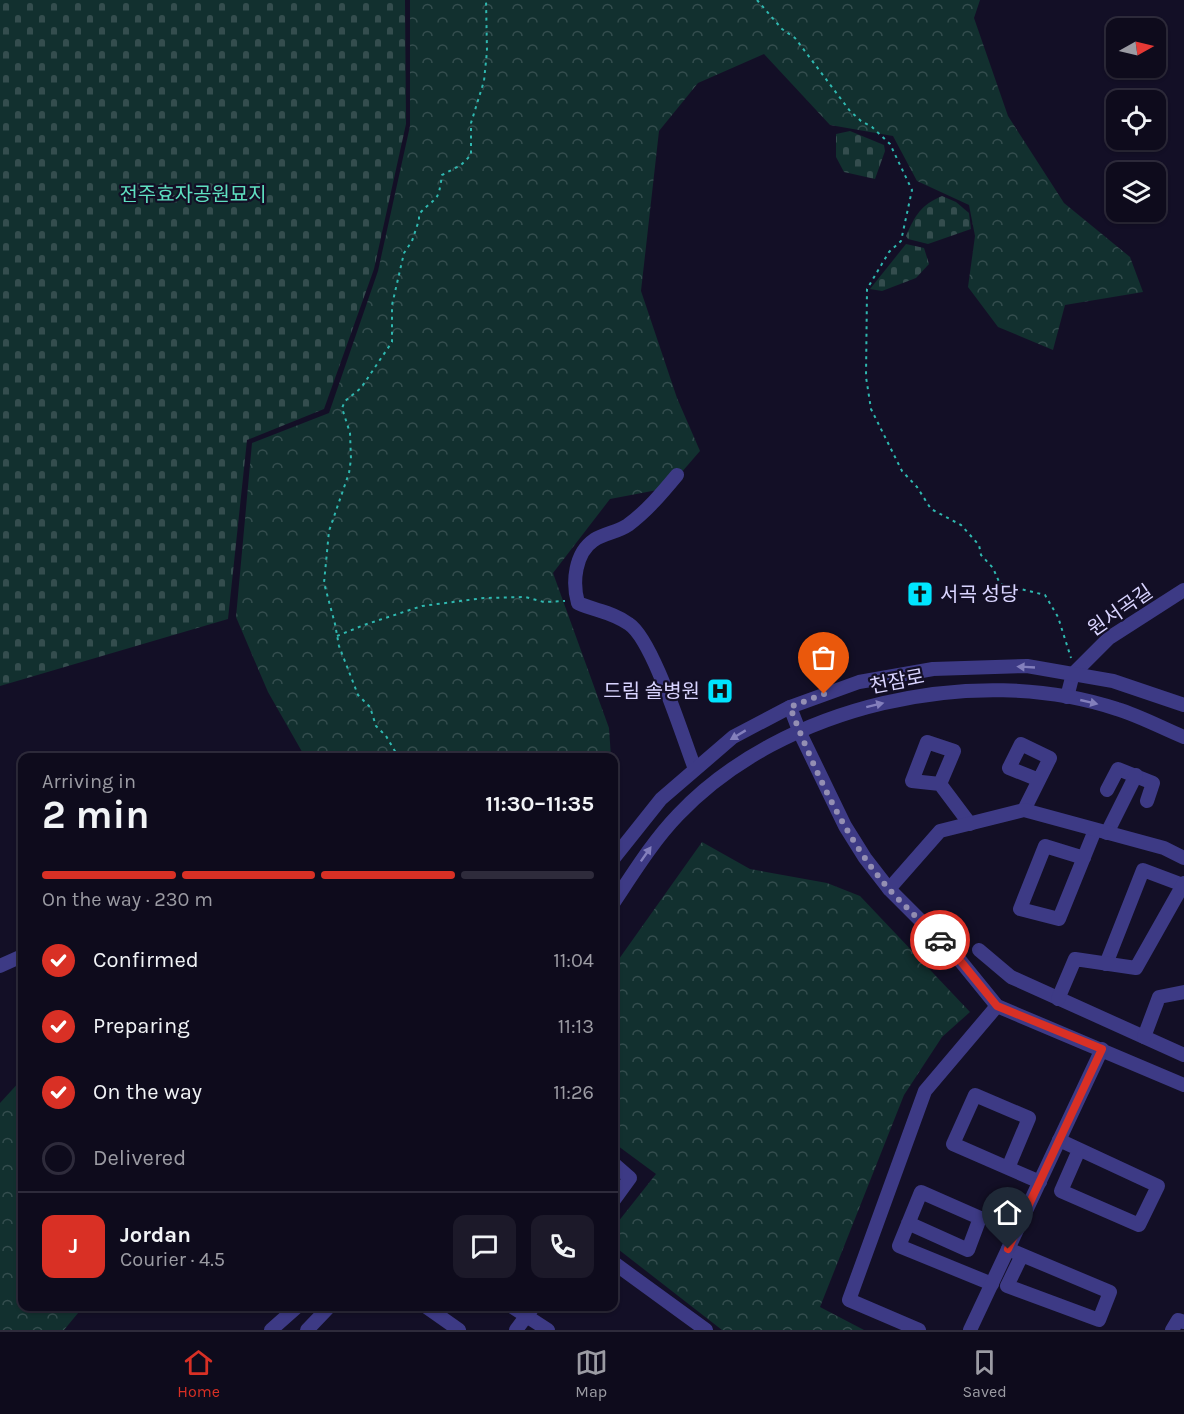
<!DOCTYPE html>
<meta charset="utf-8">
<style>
body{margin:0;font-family:Karla,"Noto Sans KR",sans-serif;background:#1c1929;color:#f1f3f6;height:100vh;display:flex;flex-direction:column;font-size:22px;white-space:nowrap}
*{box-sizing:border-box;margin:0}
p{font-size:20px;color:#9b9ba3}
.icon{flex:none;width:33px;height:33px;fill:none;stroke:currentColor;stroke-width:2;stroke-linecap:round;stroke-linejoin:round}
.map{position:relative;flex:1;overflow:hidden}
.details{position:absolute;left:18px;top:753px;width:600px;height:558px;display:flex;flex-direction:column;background:#0e0b1c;border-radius:12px;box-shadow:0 2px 4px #0004,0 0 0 2px #2e2b3b}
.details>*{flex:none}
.needle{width:39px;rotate:82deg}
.tools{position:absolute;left:1106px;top:18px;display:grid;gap:12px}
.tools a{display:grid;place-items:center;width:60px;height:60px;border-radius:12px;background:#0e0b1c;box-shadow:0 2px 4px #0004,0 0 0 2px #2e2b3b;font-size:30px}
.pin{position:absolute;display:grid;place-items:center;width:51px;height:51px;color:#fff;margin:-62px -26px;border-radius:50% 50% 50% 0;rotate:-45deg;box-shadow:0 0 6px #0007}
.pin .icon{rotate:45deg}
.courier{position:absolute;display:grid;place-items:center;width:60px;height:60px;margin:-30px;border:4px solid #d93025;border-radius:50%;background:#fff;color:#222;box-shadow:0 2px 8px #0007}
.headline em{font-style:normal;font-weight:700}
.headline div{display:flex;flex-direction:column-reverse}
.headline{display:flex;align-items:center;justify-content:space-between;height:102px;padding:0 24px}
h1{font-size:39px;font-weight:700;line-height:45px}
.bar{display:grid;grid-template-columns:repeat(4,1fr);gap:9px 6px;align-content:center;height:72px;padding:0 24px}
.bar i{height:8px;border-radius:4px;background:#2e2b3b}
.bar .active{background:#d93025}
.bar p{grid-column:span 4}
.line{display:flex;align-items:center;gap:15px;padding:0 24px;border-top:2px solid #2e2b3b}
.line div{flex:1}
.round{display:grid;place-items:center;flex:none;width:63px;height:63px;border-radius:12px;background:#1c1929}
ol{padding:0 24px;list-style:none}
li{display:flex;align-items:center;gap:18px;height:66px}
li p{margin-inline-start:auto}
li .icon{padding:6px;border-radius:50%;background:#d93025;color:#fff;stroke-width:4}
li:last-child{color:#9b9ba3}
li i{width:33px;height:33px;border:3px solid #2e2b3b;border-radius:50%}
.tab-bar{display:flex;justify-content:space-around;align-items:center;height:84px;border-top:2px solid #2e2b3b;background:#0e0b1c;font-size:16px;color:#9b9ba3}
.tab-bar a{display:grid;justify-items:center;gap:3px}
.tab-bar .active{color:#d93025}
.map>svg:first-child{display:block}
.forest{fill:url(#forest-crowns)}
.cemetery{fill:url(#cemetery-stones)}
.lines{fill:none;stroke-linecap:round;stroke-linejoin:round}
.path{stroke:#2fb8b0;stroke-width:2;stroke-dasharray:3 4.5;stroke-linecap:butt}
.minor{stroke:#3d3a85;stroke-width:14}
.oneway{fill:#837fbc}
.done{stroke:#948fb3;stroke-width:6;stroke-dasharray:0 10.8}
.route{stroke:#d93025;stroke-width:8}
.labels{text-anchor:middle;stroke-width:4.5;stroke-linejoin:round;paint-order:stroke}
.park-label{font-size:20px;fill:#5fe0c0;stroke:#130f26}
.poi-label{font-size:20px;fill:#d9d4ff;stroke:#130f26;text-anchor:start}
.street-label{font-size:20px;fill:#d9d4ff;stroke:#130f26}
</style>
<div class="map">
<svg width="1184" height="1330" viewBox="0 0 1184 1330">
<defs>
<pattern id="forest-crowns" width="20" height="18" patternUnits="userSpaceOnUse" patternTransform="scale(1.5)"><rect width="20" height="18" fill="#12302f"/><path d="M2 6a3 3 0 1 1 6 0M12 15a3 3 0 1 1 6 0" fill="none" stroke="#344d4e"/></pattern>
<pattern id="cemetery-stones" width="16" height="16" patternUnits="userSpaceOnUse" patternTransform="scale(1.5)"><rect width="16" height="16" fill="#12302f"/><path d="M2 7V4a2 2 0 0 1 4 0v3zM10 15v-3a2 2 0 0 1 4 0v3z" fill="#344d4e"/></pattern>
</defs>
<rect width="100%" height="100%" fill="#130f26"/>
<g class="forest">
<polygon points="410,0 980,0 974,18 1008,116 1064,203 1130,257 1143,292 1065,305 1053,350 998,327 968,287 975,236 969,205 917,181 893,136 830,125 764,54 698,83 659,131 641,291 677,398 700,451 668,488 610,499 553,573 609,728 611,757 305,757 268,692 236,617 252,443 329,413 378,271 410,126"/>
<polygon points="702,842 750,869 827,883 860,896 970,1012 942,1037 904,1095 820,1307 864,1330 722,1330 614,1246 614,1227 656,1174 614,1143 614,966"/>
<polygon points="22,1079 22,1306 83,1307 64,1330 0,1330 0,1103"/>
</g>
<g class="cemetery">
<polygon points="0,0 405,0 406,124 374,269 324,409 247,440 228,619 0,686"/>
<polygon points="850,131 884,145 885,151 875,179 844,172 836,157 836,134"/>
<path d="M942,196L956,202L969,213L971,229L928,244L908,239L906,236C915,215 921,205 942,196Z"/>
<polygon points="906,244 924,248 929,264 916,278 882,291 870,289"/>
</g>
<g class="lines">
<g class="path">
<polyline points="757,0 782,29 795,38 850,111 861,121 872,127 890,144 912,190 901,241 889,252 867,289 866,377 871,409 902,471 917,487 931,509 961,525 979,545 981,555 993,568 1000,584 1045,595 1058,617 1071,658"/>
<polyline points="337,636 364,625 422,606 484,598 525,597 544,602 565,601"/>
<path d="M399,758L386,736L376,726L370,707L358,695L339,646L335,624L324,583L329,531L349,473L351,459L350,433L342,408L345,401L361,388L392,342V305L404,253L412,241L419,220V214C437,195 438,204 442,175L461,165L471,155V123L484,81L487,51L486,0"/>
</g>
<g class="minor">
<path d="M677,475C662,493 647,511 628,525C618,532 605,533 594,540C575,553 572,582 578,603C596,611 613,612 629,624C653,640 683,738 695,769"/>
<polyline points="1067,697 1073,674 1109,638 1184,590"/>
<polyline points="790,707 800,733 845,826 865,858 889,889 958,958 997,1006 1184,1085"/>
<polyline points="940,784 912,781 927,742 954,751 940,784 970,824"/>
<polyline points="1107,790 1118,769 1153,783 1147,801"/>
<polyline points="1024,810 1050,758 1021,744 1009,768 1039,780"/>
<polyline points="1107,833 1136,775"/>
<polyline points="614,858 661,799 733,737 790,707 859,682 933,669 1027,666 1113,681 1184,705"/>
<polyline points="1084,858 1045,846 1020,909 1059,919 1095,830"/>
<polyline points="889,889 940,831 1024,810 1164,848 1184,858"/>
<path d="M614,902C634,872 653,841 678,815C782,705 975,662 1117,709C1140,716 1162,728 1184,737"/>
<polyline points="979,950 1011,977 1184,1055"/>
<polyline points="1106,964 1143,870 1183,885"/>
<polyline points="0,966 22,956"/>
<polyline points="1058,999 1075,959 1136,968 1184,883"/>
<polyline points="1144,1037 1159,997 1184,992"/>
<polyline points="1059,1140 1158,1186 1139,1225 1061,1191 1079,1150"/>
<polyline points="614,1164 630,1178 614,1200"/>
<polyline points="1008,1168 1029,1118 975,1095 953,1144 1040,1182"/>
<polyline points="908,1223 968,1250 980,1218 921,1192 899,1246 992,1284"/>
<polyline points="1008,1249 1022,1255 1110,1292 1099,1320 1007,1286 1022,1255"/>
<polyline points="614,1263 706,1330"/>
<polyline points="425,1306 459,1330"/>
<polyline points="511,1306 548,1330"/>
<polyline points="271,1330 298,1306"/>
<polyline points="307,1330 330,1306"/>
<polyline points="516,1330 534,1306"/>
<polyline points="919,1330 849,1300 925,1091 997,1006"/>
<polyline points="970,1330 1102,1049"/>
<polyline points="1172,1330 1178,1320 1184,1322"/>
</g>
</g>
<defs><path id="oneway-solid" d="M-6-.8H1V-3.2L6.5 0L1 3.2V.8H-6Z" transform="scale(1.5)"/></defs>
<g class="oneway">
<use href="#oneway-solid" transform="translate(1026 667) rotate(-177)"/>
<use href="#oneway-solid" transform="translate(1089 702) rotate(13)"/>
<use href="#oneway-solid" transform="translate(875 705) rotate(-14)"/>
<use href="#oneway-solid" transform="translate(738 735) rotate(149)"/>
<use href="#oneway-solid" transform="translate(646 854) rotate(-55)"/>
</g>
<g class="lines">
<path class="done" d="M824,694L790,707C814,769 844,837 888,888C904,906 923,923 940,940"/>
<polyline class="route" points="940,940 958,958 997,1006 1102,1049 1008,1249"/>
</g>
<defs>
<symbol id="church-square" viewBox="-11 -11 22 22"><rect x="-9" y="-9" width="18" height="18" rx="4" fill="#00e5ff" stroke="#130f26"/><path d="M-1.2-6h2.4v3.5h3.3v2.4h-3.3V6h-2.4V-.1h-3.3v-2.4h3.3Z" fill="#111"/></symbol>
<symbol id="hospital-square" viewBox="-11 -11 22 22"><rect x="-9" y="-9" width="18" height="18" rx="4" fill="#00e5ff" stroke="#130f26"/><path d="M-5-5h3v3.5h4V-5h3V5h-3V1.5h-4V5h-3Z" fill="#111"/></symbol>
</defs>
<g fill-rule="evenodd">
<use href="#church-square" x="905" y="579" width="30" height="30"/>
<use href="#hospital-square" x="705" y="676" width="30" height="30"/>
</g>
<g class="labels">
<g class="park-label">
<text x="193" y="201">전주효자공원묘지</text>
</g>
<g class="poi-label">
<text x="940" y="601">서곡 성당</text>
<text x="700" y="698" text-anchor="end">드림 솔병원</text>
</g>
<g class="street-label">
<text transform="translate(1120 610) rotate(-35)" y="7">원서곡길</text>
<text transform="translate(897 681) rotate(-11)" y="7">천잠로</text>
</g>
</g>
</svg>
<div class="tools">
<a><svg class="needle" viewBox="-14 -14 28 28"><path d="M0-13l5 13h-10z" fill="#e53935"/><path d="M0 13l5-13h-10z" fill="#9b9ba3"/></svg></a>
<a><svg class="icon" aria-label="locate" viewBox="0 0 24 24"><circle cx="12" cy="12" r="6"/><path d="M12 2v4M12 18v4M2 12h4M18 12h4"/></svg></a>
<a><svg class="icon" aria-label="layers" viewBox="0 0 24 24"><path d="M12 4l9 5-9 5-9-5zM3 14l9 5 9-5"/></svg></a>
</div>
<div class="pin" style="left:824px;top:694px;background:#ea580c"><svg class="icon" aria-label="bag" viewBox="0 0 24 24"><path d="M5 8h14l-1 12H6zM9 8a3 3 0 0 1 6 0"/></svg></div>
<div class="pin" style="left:1008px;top:1249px;background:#1f2937"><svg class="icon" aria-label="home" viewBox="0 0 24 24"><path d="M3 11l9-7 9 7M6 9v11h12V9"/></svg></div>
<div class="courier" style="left:940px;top:940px"><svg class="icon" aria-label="car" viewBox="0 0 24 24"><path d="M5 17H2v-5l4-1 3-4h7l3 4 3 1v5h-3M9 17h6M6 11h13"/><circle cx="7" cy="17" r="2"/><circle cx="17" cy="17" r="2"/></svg></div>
<section class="details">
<div class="headline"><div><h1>2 min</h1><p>Arriving in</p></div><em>11:30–11:35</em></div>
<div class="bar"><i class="active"></i><i class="active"></i><i class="active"></i><i></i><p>On the way · 230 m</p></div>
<ol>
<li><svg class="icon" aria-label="check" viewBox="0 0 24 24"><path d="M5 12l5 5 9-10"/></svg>Confirmed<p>11:04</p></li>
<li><svg class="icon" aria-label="check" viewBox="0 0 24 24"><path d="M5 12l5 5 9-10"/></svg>Preparing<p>11:13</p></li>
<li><svg class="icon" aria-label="check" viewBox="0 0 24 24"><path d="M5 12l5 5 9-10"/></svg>On the way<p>11:26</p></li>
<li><i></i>Delivered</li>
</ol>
<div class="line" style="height:108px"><b class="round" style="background:#d93025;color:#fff">J</b><div><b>Jordan</b><p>Courier · 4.5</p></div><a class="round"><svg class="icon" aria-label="chat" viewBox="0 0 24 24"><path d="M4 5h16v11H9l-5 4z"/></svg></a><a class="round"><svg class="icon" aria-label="phone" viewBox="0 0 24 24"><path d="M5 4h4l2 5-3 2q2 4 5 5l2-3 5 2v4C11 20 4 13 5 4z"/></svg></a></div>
</section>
</div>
<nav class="tab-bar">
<a class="active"><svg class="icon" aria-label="home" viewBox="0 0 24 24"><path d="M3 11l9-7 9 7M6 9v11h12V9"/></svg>Home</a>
<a><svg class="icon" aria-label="map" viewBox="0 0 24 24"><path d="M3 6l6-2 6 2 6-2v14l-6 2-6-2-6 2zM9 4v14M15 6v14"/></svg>Map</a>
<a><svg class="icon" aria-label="saved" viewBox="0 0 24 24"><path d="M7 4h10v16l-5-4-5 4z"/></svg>Saved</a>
</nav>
